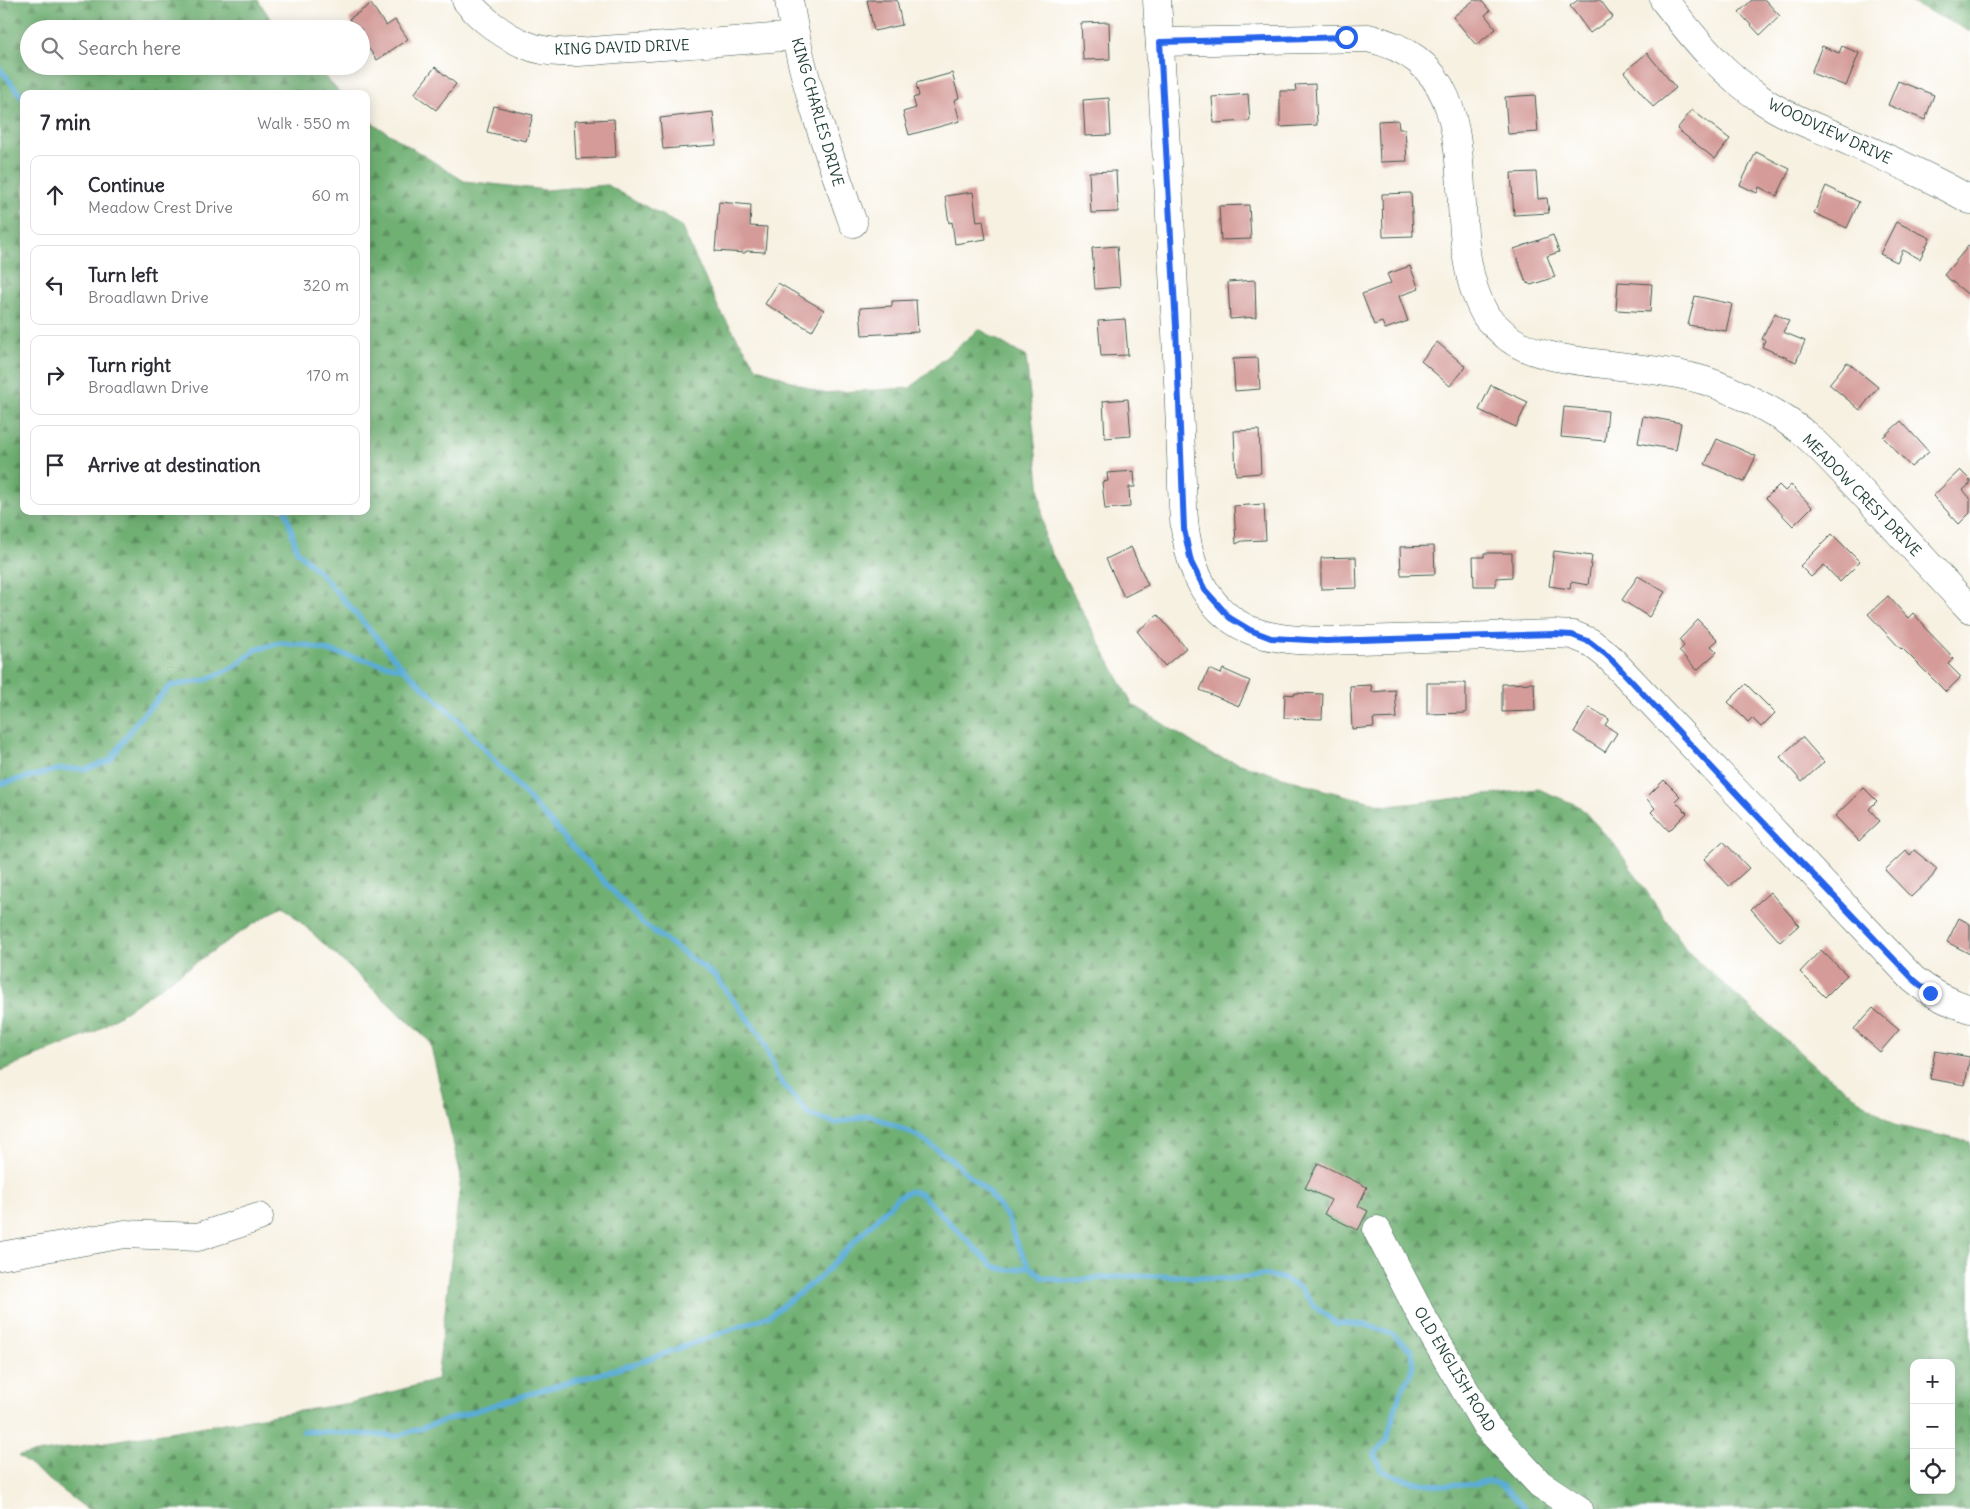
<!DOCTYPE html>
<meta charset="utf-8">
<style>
body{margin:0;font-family:Delius,sans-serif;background:#f2f2f3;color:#2b2b33}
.controls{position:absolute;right:15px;bottom:15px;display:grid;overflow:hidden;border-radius:10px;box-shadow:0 2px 12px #0003}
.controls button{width:45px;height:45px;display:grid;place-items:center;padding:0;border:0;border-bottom:1px solid #e1e1e2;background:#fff;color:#2b2b33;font:25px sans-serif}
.stop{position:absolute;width:15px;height:15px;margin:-11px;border:4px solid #2563eb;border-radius:50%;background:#fff}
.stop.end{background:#2563eb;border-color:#fff;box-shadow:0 1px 5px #0008}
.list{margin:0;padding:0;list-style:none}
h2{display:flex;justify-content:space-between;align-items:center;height:65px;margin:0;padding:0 20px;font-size:21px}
h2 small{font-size:16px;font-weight:400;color:#7c7c81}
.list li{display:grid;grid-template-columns:32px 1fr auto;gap:15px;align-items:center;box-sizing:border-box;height:80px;margin:0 10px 10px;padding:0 10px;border:1px solid #e1e1e2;border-radius:10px}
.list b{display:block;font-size:19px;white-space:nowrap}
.list p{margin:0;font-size:16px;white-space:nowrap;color:#7c7c81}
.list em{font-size:16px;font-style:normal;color:#7c7c81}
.icon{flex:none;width:28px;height:28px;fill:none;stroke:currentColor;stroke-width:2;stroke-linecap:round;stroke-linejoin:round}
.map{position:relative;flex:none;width:1970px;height:1509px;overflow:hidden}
.search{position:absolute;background:#fff;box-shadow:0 2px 12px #0003;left:20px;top:20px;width:350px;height:55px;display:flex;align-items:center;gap:12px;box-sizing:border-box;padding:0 18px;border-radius:28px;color:#7c7c81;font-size:19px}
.panel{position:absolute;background:#fff;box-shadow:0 2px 12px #0003;left:20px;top:90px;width:350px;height:425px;border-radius:10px}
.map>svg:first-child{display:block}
.forest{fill:url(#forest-firs);stroke:#487654;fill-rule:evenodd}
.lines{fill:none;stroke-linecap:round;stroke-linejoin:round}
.stream{stroke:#5aacd5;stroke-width:5.5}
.building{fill:#d49b99}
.minor-casing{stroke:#3f584e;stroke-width:29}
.minor{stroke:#fff;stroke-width:28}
.route{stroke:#2563eb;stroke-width:6}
.labels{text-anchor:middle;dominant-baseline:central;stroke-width:4.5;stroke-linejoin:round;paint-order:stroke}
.street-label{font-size:15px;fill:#1f3d34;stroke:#fff}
</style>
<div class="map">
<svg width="1970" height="1509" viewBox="0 0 1970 1509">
<defs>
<pattern id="forest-firs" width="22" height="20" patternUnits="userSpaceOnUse" patternTransform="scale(1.25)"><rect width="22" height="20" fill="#70b073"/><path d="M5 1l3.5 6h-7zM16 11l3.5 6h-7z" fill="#5b905f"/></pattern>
</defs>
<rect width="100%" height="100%" fill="#fff"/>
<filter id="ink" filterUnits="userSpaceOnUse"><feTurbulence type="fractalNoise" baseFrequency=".02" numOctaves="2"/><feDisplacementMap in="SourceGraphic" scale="10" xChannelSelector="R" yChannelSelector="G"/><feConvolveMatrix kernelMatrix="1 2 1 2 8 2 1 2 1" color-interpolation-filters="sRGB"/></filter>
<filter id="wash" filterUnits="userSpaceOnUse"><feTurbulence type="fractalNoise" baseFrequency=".0096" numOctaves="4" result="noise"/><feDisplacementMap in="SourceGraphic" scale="20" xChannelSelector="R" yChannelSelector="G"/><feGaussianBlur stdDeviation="1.12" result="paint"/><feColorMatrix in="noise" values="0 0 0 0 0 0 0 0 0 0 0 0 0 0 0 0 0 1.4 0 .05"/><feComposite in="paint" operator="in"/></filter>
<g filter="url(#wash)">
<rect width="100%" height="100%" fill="#f7f1e2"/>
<g class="forest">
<path d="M0,0H258L268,15L281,29H29V66H315L341,94H24V511H366V117L380,128L464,181L546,190L607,185L681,226L719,309L756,367L821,393L910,388L979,329L1026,357L1045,541L1132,704L1212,755L1324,790L1389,806L1538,789L1579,806L1615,845L1687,951L1817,1068L1894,1125L1970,1142V1509H87L18,1456L350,1403L437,1380L461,1176L430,1042L283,906L236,935L95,1032L0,1071ZM1914,1363H1951V1490H1914Z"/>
<polygon points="1907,0 1970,0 1970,32 1967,30"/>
</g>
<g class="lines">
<g class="stream">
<polyline points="0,69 24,99"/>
<path d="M286,511L297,551L322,575L404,669L456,718L642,923L714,975L761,1036L778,1078L809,1115L836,1123L870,1115L918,1136L952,1160L988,1192L1008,1218L1015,1240L1029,1266L1042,1277L1065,1281L1128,1276H1175L1227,1279L1265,1275L1282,1278L1300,1288L1314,1306L1336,1323L1367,1325L1392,1334L1411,1350L1414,1362L1409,1377L1400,1393L1387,1439L1375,1454L1381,1470C1412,1484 1432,1486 1465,1485C1474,1484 1487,1480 1496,1483C1509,1488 1516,1499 1525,1509"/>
<polyline points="0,784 61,769 87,769 110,760 138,720 170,686 206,680 236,666 255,650 280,643 304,645 403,669"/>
<path d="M303,1431L397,1436L538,1391L635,1364L769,1316L818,1279L898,1197L911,1191L921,1194L992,1265C1007,1272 1013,1271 1029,1266"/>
</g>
</g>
<g id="blocks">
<g class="building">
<polygon points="867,0 897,0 902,25 874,31"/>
<polygon points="1474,0 1481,0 1490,11 1485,15 1496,29 1476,45 1453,17"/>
<polygon points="1578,0 1600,0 1613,17 1590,33 1570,6"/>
<polygon points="1752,0 1765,0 1780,16 1760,35 1739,12"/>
<polygon points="371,4 386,26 395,20 408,39 377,60 361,38 361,29 355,29 349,19"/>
<polygon points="1109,22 1110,59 1083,60 1081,23"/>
<polygon points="1822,46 1839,53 1842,46 1859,53 1846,86 1811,73"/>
<polygon points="1647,53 1676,88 1653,107 1624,72"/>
<polygon points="435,67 456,84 436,110 414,94"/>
<polygon points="952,73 959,98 954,100 960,121 909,135 903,112 916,108 913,98 919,96 916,83"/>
<polygon points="1898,81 1934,95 1925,120 1888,105"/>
<polygon points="1315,84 1317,125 1280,127 1280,91 1296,91 1295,85"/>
<polygon points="1248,94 1250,121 1214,123 1212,97"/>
<polygon points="1535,95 1538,132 1508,134 1505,97"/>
<polygon points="1109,98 1111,135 1085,136 1083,100"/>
<polygon points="494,106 533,115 526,141 487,132"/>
<polygon points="1692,110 1730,139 1715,159 1677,129"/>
<polygon points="713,112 716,145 663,149 660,118"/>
<polygon points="614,119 616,157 576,159 574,121"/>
<polygon points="1398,120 1399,129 1405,129 1407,161 1380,162 1378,121"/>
<polygon points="1756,152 1790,169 1777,196 1759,187 1757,193 1740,185"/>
<polygon points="1116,171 1118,212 1091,213 1089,172"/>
<polygon points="1536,172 1538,199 1547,198 1549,213 1514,215 1511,173"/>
<polygon points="1826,186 1859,202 1847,228 1814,213"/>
<polygon points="973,192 977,222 983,221 986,239 955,244 952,222 949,223 945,196"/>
<polygon points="1411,193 1413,236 1383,237 1382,194"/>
<polygon points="719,202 751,205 750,226 767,227 765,252 746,251 745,253 715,251"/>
<polygon points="1249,205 1251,239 1221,240 1219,206"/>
<polygon points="1896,222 1930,238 1920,259 1903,250 1897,262 1880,254"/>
<polygon points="1553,235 1559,252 1547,256 1555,277 1531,285 1526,282 1514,249"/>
<polygon points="1970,244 1970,296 1944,275"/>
<polygon points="1117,246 1120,287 1095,289 1092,248"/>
<polygon points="1410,266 1419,289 1399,296 1408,321 1385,329 1382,322 1374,325 1362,294 1391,283 1387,274"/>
<polygon points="1255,280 1256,317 1230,319 1228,282"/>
<polygon points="1618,282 1652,284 1650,312 1616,310"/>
<polygon points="778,283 824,310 812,331 765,304"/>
<polygon points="1695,296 1732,304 1726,331 1688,325"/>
<polygon points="916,300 918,332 862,335 860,308 892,306 892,301"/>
<polygon points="1775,313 1789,321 1783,332 1805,341 1796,362 1762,347 1765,340 1762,339"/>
<polygon points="1125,319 1128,355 1101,356 1098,321"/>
<polygon points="1437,342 1466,367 1450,386 1421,361"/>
<polygon points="1258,358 1260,389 1235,391 1233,359"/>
<polygon points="1847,362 1878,387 1860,410 1829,384"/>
<polygon points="1491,385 1528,402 1516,427 1479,410"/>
<polygon points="1128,399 1131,436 1105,438 1103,401"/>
<polygon points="1564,407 1608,411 1605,441 1561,437"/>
<polygon points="1643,416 1681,423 1676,450 1638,443"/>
<polygon points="1901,421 1929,452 1911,467 1883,437"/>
<polygon points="1259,430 1261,473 1236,475 1234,431"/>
<polygon points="1717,439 1756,456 1744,482 1705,464"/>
<polygon points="1960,470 1970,480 1970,484 1963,490 1970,498 1970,513 1959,524 1933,496"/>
<polygon points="1134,471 1135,487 1129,487 1130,507 1105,509 1102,482 1108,481 1107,473"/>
<polygon points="1779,485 1785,491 1791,485 1812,507 1793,526 1766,498"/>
<polygon points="1264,504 1266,540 1242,541 1236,544 1234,506"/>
<polygon points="1832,534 1860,562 1840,582 1824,565 1811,577 1800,566"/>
<polygon points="1434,546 1435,574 1401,575 1400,547"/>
<polygon points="1131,547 1148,585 1124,597 1106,559"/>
<polygon points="1554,551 1592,556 1588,585 1571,582 1570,589 1549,586"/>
<polygon points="1484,553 1512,553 1512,577 1496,578 1496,586 1474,586 1473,557 1484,557"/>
<polygon points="1356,557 1357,588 1321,589 1321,558"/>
<polygon points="1638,576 1665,592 1649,617 1622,600"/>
<polygon points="1888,596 1908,618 1913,613 1925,626 1924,627 1954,658 1948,664 1961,677 1946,692 1902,648 1901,649 1868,614"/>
<polygon points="1158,615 1186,648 1165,666 1137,631"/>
<polygon points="1698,620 1718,640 1711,646 1717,652 1697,670 1679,651 1684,646 1679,640"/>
<polygon points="1209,669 1221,674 1223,669 1250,681 1239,706 1200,690"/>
<polygon points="1427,683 1466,683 1466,713 1427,714"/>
<polygon points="1534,683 1535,711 1502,712 1502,684"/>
<polygon points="1746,684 1775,713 1761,727 1752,718 1748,722 1728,702"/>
<polygon points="1371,685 1372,692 1395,690 1397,718 1373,719 1374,727 1352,729 1350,686"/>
<polygon points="1295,693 1323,694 1322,719 1284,718 1285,694 1295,695"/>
<polygon points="1589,707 1609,719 1605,725 1617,733 1605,752 1574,732"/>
<polygon points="1802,737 1824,762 1802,782 1780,757"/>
<polygon points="1664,780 1680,796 1675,801 1687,813 1669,831 1651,812 1655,808 1646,798"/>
<polygon points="1864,788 1877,801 1869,809 1880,821 1859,841 1835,816"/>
<polygon points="1723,841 1749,868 1729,886 1704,859"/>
<polygon points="1906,850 1910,855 1914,850 1937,869 1932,877 1911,897 1885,870"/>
<polygon points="1770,892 1799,925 1780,942 1751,909"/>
<polygon points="1959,918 1970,924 1970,954 1947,942"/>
<polygon points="1821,950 1847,975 1825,997 1800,972"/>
<polygon points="1873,1008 1899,1030 1880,1052 1854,1029"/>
<polygon points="1935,1051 1970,1057 1965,1085 1930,1079"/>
<polygon points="1318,1163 1367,1187 1358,1206 1368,1211 1358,1230 1324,1214 1331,1200 1305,1188"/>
</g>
</g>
</g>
<g filter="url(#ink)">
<use href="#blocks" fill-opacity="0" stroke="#3f584e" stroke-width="1"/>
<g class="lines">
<g class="minor-casing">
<g id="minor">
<path d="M466,0C481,19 504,36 526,45C554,57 588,51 617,49C676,46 735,41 795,36"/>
<path d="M789,0C801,77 827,150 853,223"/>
<path d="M1157,0C1164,111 1171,221 1176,332C1178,372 1179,413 1181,453C1183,499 1180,548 1204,589C1233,637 1276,640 1326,641L1554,634L1573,635L1590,642L1608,656L1913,979C1931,994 1948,1002 1970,1009"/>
<path d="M1664,0C1695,40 1722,73 1765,102C1786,116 1813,126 1837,136C1882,156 1927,175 1970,200"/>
<path d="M1160,42L1368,38C1505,68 1433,226 1486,316C1490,322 1497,327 1502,332C1527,359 1585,361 1619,366C1654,370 1694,374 1727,389C1752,400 1785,417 1806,435C1830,456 1851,481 1873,504C1905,539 1937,574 1970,609"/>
<polyline points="1377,1230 1420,1313 1486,1426 1540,1484 1578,1509"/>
<polyline points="0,1256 125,1234 198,1237 259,1217"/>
</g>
</g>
<use href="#minor" class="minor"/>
</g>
</g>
<g class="lines" filter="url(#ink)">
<polyline class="route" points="1346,37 1160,42 1176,327 1184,529 1191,562 1205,590 1230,618 1250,630 1271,638 1326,641 1554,634 1572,635 1590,642 1608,656 1745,803 1913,979 1930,993"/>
</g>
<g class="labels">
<g class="street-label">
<text transform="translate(622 47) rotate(-2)">KING DAVID DRIVE</text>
<text transform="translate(818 112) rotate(74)">KING CHARLES DRIVE</text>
<text transform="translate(1830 131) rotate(25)">WOODVIEW DRIVE</text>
<text transform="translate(1862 495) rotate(46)">MEADOW CREST DRIVE</text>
<text transform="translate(1455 1369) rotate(59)">OLD ENGLISH ROAD</text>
</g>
</g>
</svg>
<div class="controls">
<button>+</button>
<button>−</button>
<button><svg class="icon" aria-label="locate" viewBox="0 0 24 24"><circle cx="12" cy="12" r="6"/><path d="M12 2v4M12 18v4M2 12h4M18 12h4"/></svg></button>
</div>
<div class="stop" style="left:1346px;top:37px"></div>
<div class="stop end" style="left:1930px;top:993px"></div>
<div class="search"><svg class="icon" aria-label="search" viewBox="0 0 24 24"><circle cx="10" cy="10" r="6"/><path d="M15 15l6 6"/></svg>Search here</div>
<section class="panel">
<h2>7 min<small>Walk · 550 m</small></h2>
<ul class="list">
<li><svg class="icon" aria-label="ahead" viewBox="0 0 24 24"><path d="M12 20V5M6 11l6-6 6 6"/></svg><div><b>Continue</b><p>Meadow Crest Drive</p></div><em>60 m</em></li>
<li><svg class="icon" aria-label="left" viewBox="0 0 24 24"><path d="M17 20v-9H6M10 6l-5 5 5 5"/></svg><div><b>Turn left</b><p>Broadlawn Drive</p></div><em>320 m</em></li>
<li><svg class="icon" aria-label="right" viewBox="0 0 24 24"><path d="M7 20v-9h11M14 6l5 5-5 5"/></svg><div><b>Turn right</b><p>Broadlawn Drive</p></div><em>170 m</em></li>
<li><svg class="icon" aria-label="arrive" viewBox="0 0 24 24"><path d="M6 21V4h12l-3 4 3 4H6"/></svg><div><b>Arrive at destination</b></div></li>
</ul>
</section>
</div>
